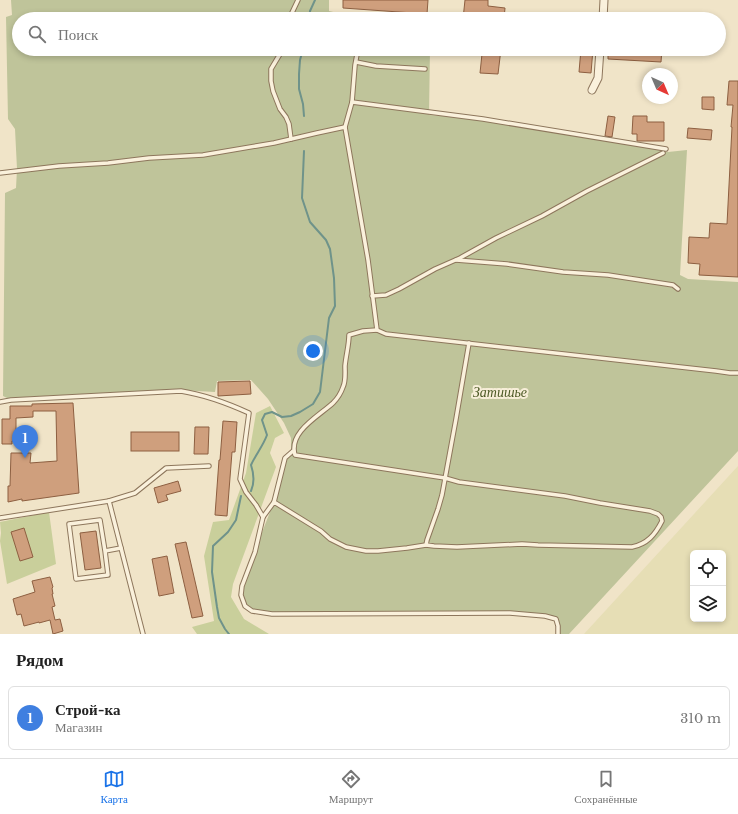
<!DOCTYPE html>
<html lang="ru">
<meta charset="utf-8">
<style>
body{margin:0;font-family:"Libre Baskerville",serif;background:#f2f2f2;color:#222}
.controls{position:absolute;right:12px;bottom:12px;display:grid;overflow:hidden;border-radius:6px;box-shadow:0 2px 6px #0003}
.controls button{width:36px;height:36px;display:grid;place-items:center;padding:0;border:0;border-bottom:1px solid #e0e0e0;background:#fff;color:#222;font:20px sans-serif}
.compass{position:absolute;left:642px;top:68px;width:36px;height:36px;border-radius:50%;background:#fff;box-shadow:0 2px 6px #0003;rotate:136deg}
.you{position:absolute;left:313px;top:351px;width:14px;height:14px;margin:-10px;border:3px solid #fff;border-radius:50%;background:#1a73e8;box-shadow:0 0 0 6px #1a73e833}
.badge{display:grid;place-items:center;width:26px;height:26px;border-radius:50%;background:#1a73e8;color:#fff;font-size:13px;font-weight:700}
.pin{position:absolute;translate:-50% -33px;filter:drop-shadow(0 1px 2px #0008)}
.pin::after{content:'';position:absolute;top:21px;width:14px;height:12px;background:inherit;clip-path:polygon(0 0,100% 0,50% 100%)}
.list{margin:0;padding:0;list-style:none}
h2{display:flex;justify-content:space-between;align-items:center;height:52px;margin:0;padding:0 16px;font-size:17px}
h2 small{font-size:13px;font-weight:400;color:#767676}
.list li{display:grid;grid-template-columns:26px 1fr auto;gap:12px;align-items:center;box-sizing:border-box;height:64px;margin:0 8px 8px;padding:0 8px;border:1px solid #e0e0e0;border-radius:6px}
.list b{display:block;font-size:15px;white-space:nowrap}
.list p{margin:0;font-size:13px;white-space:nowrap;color:#767676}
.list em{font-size:13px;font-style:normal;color:#767676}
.icon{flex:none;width:22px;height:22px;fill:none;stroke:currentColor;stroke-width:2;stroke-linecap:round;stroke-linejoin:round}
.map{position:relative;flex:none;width:738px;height:634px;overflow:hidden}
.search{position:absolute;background:#fff;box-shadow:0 2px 6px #0003;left:12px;right:12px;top:12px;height:44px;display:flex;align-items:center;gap:10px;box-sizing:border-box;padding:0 14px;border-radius:22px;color:#767676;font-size:15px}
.sheet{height:124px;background:#fff}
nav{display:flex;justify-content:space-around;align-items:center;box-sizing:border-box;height:56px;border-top:1px solid #e0e0e0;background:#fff;font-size:11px;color:#767676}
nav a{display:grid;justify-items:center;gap:2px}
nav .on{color:#1a73e8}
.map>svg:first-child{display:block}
.farmland{fill:#e6deb5;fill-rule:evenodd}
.green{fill:#c9cf9b}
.cemetery{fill:#bfc49a}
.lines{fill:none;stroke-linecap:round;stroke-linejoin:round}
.stream{stroke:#6f938a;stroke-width:2}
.building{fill:#cf9f7d;stroke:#8d5f41}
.service-casing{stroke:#8d765c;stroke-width:5.5}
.minor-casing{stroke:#8d765c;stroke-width:9}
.service{stroke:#faf1dc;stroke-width:3.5}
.minor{stroke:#faf1dc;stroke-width:7}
.labels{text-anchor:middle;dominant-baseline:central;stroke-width:4;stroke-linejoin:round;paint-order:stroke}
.park-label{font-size:14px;font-style:italic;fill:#4d5a26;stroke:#f7eed8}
</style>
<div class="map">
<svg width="738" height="634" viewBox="0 0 738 634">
<rect width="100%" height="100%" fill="#f0e4c8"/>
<path class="farmland" d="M738,466V634H584ZM693,553H723V619H693Z"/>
<g class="green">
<polygon points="270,406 284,433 275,438 270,453 276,467 233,584 231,597 244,619 269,634 197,634 192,627 214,621 204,556 213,522 229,520 246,473 256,413"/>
<polygon points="49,512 56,564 7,584 0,541 1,533 0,522"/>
</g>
<polygon class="cemetery" points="11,0 329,0 329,11 342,14 429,19 19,19 19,49 430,49 429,115 483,119 623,143 668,152 687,150 680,275 688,279 738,282 738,451 569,634 560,634 559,632 560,624 546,617 489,614 274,615 248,610 240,597 240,592 243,577 257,545 270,512 284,460 291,452 291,438 284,423 268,399 251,380 217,381 215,392 179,390 101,393 7,398 3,396 5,193 16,188 17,169 15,129 8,119 6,17 12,15"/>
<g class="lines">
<g class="stream">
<polyline points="309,19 310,11 315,0"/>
<polyline points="303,49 300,60 299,74 299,89 303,104 304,116"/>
<path d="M251,491C255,482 254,474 251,465C256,454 263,446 267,435L262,420L265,414L272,412L282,417L291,416L300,412L313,404L320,392L329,318L335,306L334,278L330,249L326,240L310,222L302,198L304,151"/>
<polyline points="229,634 225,629 219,618 217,607 212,572 213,546 228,532 236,520 241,496"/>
</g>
</g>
<g class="building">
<polygon points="343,0 428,0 427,14 343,8"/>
<polygon points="465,0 488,0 488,6 505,8 504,19 463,19"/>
<polygon points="465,49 501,49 498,74 480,73 482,54 465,53"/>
<polygon points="581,49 593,49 591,73 579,72"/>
<polygon points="608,49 662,49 661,62 608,59"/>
<polygon points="729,81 738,81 738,277 699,275 700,264 688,263 689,237 709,238 710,223 727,224 732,127 731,127 733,105 727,105"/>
<polygon points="702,97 714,97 714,110 702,109"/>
<polygon points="608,116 615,117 612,137 605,136"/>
<polygon points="633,116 647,116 647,122 664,122 664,141 637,141 637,134 632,134"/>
<polygon points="688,128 712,130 711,140 687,138"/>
<polygon points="250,381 251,394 218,396 218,382"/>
<polygon points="73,403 79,493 22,501 22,499 8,502 8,486 10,486 11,453 31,453 30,463 57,461 56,411 33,411 33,417 16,418 16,441 12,441 12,444 2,444 2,419 10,419 10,406 32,406 32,404"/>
<polygon points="223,421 237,422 235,452 232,452 227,516 215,515 219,460 220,460"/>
<polygon points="195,427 209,427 208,454 194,454"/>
<rect x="131" y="432" width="48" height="19"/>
<polygon points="178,481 181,491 166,495 168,500 158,503 154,488"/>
<polygon points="24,528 33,557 20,561 11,532"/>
<polygon points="96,531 101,568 85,570 80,533"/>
<polygon points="186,542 203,616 192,618 175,544"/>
<polygon points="167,556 174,593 159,596 152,559"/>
<polygon points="50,577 53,587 52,588 53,594 52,594 55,606 52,607 55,620 60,619 63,631 53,634 50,620 39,623 39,622 24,626 21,614 17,615 13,599 35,592 32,581"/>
</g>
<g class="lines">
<g class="service-casing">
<g id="service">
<polyline points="289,19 298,0"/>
<polyline points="363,19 363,18"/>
<polyline points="283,49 271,69 271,81 273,91 280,109 286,117 289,124 291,139"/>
<polyline points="356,62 376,66 425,69"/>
<polyline points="352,102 355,65 358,49"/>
<polyline points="345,127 352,102 483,119 666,149"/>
<polyline points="0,173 59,166 108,163 149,158 203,155 274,143 317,133 345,127 368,260 377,330 386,334 716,371 730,373 738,373"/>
<polyline points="456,260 507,264 563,272 608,275 673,285 678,289"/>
<polyline points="372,296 386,295 399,289 435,269 460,258 496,238 542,216 587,191 663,153"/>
<path d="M377,330L363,331L349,335C349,345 346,355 345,366C345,372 346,381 343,387C341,393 337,399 333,403C319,416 288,432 295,455L445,478L459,482L565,496L600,503L650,511L658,514L661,517L662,521C655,535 647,544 632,547L538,545L522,544L457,547L434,546L426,545L427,540L438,509L442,495L456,419L469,343"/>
<path d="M0,402L11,400L181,391C206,395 227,403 249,413L240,479L246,492L256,505L263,517L255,552L242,586L241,595L245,606L252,611L272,614L510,613L545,616L556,619L558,626V634"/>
<polyline points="109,501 135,493 166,468 209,466"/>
<polyline points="274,502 285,458 293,451"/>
<polyline points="263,517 274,502 321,531 330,539 346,547 366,551 378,551 407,548 426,545"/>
<polyline points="0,518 109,501 143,634"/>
<polyline points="105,551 100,520 69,524 76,579 108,575 105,551 121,548"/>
</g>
</g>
<g class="minor-casing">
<g id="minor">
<polyline points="603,19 604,0"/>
<polyline points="592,90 598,78 600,49"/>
</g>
</g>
<use href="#service" class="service"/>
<use href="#minor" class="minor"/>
</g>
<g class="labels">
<g class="park-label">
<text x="500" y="392">Затишье</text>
</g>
</g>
</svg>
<div class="controls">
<button><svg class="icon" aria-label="locate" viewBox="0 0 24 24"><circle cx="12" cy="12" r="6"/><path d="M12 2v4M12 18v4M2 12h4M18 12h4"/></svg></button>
<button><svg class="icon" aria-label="layers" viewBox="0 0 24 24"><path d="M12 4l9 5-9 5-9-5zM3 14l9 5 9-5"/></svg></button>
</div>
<svg class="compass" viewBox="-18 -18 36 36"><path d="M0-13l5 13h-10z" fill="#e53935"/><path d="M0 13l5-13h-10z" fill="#767676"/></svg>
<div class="you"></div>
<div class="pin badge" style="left:25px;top:458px;background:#3f7fe0">1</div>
<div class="search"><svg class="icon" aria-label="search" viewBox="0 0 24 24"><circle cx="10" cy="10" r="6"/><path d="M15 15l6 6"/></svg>Поиск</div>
</div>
<section class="sheet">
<h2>Рядом<small></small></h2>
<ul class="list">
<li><span class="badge" style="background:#3f7fe0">1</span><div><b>Строй-ка</b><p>Магазин</p></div><em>310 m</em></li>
</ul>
</section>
<nav>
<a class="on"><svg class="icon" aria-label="map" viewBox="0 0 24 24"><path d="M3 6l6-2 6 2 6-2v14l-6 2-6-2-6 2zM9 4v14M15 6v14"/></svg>Карта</a>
<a><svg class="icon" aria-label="directions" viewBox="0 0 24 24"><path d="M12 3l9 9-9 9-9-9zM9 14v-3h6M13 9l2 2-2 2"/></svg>Маршрут</a>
<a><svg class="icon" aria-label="saved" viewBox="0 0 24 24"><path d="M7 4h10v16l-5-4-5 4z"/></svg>Сохранённые</a>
</nav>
